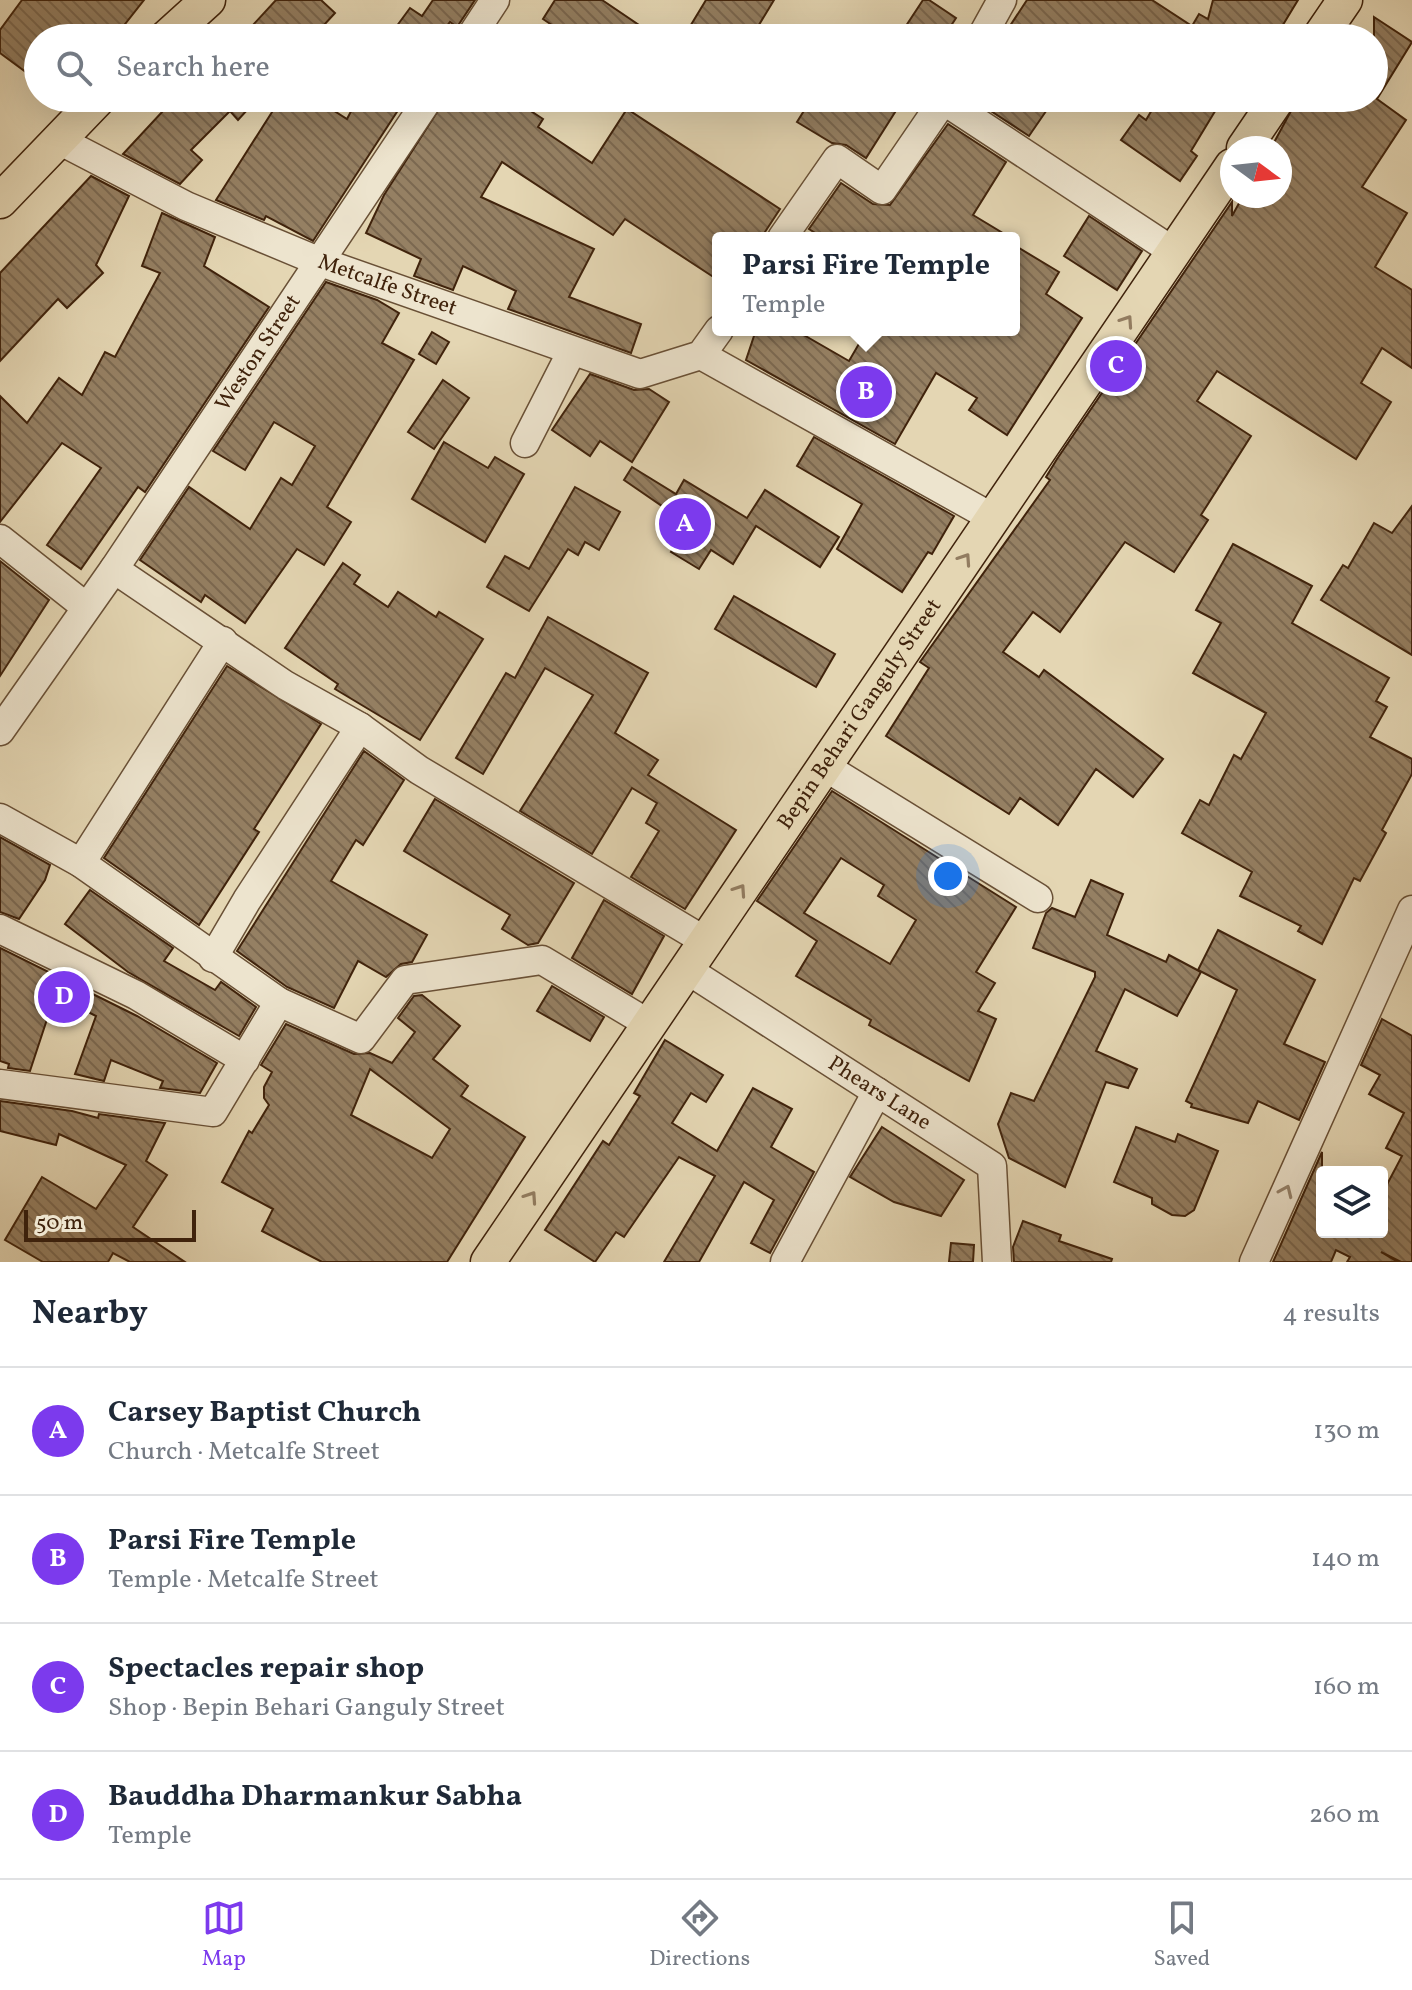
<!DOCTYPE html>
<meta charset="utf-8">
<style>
body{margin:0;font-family:Vollkorn,serif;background:#f6f6f7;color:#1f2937}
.controls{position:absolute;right:24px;bottom:24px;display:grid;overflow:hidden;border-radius:8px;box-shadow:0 8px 32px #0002}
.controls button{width:72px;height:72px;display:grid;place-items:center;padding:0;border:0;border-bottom:2px solid #e0e1e3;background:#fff;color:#1f2937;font:40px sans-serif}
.compass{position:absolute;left:1220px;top:136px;width:72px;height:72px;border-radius:50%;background:#fff;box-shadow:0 8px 32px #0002;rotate:105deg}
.scale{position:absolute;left:24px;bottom:20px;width:172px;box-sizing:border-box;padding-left:8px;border:4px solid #40230c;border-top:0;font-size:22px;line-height:28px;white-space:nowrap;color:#40230c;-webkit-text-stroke:6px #ede4ce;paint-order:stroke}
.you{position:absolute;left:948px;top:876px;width:28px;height:28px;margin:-20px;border:6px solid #fff;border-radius:50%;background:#1a73e8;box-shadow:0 0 0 12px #1a73e833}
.badge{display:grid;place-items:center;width:52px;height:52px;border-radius:50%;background:#7c3aed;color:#fff;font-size:26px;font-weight:700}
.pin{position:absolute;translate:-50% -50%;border:4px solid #fff;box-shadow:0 2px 8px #0006}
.popup{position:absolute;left:712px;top:232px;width:308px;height:104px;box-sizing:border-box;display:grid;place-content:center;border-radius:8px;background:#fff;filter:drop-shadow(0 2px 6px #0005);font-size:26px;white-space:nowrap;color:#747a83}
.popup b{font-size:30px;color:#1f2937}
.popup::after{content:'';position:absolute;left:50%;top:100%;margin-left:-16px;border:16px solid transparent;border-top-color:#fff}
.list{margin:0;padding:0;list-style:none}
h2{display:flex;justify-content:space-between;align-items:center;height:104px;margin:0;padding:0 32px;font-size:34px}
h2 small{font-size:26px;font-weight:400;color:#747a83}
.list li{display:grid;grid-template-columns:52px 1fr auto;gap:24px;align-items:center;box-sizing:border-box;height:128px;padding:0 32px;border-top:2px solid #e0e1e3}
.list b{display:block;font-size:30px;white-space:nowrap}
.list p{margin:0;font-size:26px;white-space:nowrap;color:#747a83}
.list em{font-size:26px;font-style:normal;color:#747a83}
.icon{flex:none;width:44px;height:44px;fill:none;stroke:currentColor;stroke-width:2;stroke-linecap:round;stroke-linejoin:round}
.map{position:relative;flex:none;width:1412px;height:1262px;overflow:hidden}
.search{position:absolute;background:#fff;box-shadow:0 8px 32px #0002;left:24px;right:24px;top:24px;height:88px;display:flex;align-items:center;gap:20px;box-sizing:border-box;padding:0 28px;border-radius:44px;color:#747a83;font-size:30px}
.sheet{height:616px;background:#fff}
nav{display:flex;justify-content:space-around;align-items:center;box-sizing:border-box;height:112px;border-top:2px solid #e0e1e3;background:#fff;font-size:22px;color:#747a83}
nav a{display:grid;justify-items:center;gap:4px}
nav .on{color:#7c3aed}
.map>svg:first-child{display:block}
.building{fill:url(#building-back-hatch);stroke:#40230c;stroke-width:2;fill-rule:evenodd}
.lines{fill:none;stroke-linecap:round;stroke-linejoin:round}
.minor-casing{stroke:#695036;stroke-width:31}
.major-casing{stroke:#40230c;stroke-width:37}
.minor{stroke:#ede4ce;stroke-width:28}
.major{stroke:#e4d6b3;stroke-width:34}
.oneway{stroke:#927c60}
.oneway2{stroke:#96846d}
.labels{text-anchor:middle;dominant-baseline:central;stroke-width:6;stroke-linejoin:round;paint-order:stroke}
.street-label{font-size:22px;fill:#40230c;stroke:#ede4ce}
</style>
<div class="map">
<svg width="1412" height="1262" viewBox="0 0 1412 1262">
<defs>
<pattern id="building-back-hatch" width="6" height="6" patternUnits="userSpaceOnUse" patternTransform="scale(2)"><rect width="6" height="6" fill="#958063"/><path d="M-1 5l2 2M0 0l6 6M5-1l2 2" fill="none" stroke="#7b6850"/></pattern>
</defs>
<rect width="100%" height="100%" fill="#e4d6b3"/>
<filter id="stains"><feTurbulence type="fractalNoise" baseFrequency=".0025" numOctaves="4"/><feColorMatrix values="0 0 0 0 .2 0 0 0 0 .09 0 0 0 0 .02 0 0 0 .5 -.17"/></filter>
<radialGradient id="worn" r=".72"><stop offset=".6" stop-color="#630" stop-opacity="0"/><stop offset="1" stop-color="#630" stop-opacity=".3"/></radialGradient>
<g class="building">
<polygon points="22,0 144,0 114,38 38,38 38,81 0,53 0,30"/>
<polygon points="276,0 321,0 335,13 312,38 241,38"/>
<polygon points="433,0 475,0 457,27 450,22 438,38 388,38 410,8 422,16"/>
<polygon points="555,0 602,0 639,25 630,38 571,38 543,19"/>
<polygon points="706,0 774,0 751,38 683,38"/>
<polygon points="923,0 929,0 956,18 943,38 898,38"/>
<polygon points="1027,0 1152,0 1192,26 1199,14 1208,19 1213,0 1298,0 1275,38 1002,38"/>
<polygon points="1374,17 1412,42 1377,99 1406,120 1362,187 1407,213 1375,267 1412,290 1412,368 1382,348 1361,383 1391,402 1356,459 1217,371 1197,401 1251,436 1201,515 1208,520 1174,572 1125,542 1060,632 1033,612 1003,652 1039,677 1044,670 1163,759 1133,797 1096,769 1058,825 1020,798 1009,814 886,736 929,668 920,662 1050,480 1046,477 1057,459 1232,202 1232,216 1243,196 1280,196 1280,148 1271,148 1298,98 1374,98"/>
<polygon points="175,98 258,98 238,120 230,111 191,150 202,160 180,184 123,154"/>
<polygon points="281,98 314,98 347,119 358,98 406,98 313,241 266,216 264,220 216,200"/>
<polygon points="446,98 511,98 543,119 538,127 592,163 627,109 780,209 761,238 718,238 718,280 625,219 613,235 502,162 481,197 594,249 569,297 641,324 631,353 508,309 516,291 463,266 453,290 414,276 421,259 366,233 384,195"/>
<polygon points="812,98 904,98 866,158 846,145 832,143 797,122"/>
<polygon points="971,98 1055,98 1029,136"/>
<polygon points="1159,98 1223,98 1191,151 1197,156 1180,181 1121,140 1139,115 1146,120"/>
<polygon points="948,124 1006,162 973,215 1011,238 823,238 809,229 841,183 873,204 890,205"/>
<polygon points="91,176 129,196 96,265 103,273 67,308 58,299 0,361 0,273"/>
<polygon points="162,213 215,237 204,266 269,307 145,492 138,487 81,569 47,545 101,468 62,443 0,522 0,396 27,423 59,378 82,395 105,352 115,357 160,273 142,266"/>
<polygon points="1089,216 1142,251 1117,290 1064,256"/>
<polygon points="1014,245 1059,272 1046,294 1082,318 1007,435 969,410 977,398 936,373 895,444 746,360 756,330 795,330 849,361 867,330 1014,330"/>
<polygon points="326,282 377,300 399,313 382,343 414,360 327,507 351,522 324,565 297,549 245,623 205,595 201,602 140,560 189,487 250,529 281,478 292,485 315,446 274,422 245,470 213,451"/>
<polygon points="432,332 449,342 436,364 419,354"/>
<polygon points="590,374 634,390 649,389 669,402 632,462 600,441 590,456 552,430"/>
<polygon points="443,380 469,398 434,449 408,432"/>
<polygon points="814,437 954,516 932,554 928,552 902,592 837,549 862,504 797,466"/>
<polygon points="444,442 488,468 495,457 524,474 485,542 412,499"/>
<polygon points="632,467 676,494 684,480 747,518 765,490 839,537 820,567 756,526 733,564 711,550 699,569 671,552 688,524 624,480"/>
<polygon points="575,487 620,512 599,550 585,542 578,555 568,549 529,611 487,587 505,556 529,569"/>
<polygon points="1412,506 1412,655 1321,600 1343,565 1348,568 1374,523 1392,533"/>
<polygon points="1233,544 1312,586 1292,623 1389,678 1376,701 1387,707 1370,737 1412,759 1412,774 1382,830 1386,833 1360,881 1354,878 1322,944 1298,931 1301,926 1240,896 1252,872 1182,833 1200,800 1209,805 1234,755 1241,759 1266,713 1193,673 1221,623 1196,610"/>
<polygon points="0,561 49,600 0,676"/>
<polygon points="343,563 360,575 354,584 388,607 398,592 436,617 439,612 483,639 420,740 335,689 338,684 285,648"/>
<polygon points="734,596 835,654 816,687 715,629"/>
<polygon points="548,617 648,673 615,733 658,760 648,775 736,830 685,909 631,877 659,831 646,823 657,803 632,788 592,854 520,811 593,695 545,668 483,774 456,758 506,673 515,678"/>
<polygon points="227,666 321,724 254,829 259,832 199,925 104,858"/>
<polygon points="364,751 404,780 363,845 356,840 331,881 427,935 412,962 401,964 386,977 358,961 334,1008 287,987 237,951"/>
<path d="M832,791L1016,907L976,972L995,983L978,1011L996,1019L969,1081L869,1025L871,1020L796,976L817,941L757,901ZM841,858L884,885L878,896L916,920L890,964L804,913Z"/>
<polygon points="435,799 574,883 538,943 528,945 502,929 510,915 404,851"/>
<polygon points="0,837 50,865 45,880 19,919 0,912"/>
<polygon points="1091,880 1123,894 1107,935 1166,962 1169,955 1201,972 1177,1016 1125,989 1096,1051 1137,1069 1128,1088 1106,1082 1065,1187 1009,1158 998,1124 1011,1093 1034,1101 1095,977 1095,972 1033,948 1046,913 1052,908 1075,917"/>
<polygon points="90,890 173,948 164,961 215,990 221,982 256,1007 239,1036 128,972 65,924"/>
<polygon points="604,900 664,936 632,994 572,958"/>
<polygon points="1218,930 1315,980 1284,1044 1325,1062 1299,1120 1258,1101 1248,1123 1191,1107 1192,1104 1186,1101 1237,990 1198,970"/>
<polygon points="0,948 137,1016 217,1063 200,1093 160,1088 163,1081 111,1060 104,1081 75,1074 96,1016 55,995 30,1071 8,1068 9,1064 0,1061"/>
<polygon points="552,986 604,1017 590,1041 537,1011"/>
<path d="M422,995L460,1026L433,1059L468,1086L461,1096L525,1137L447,1262H322L262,1231L273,1209L222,1182L249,1131L252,1133L269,1105L264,1098V1087L272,1072L261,1065L286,1024L354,1054L370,1053L392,1063L415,1032L398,1018L414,996ZM370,1069L450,1129L432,1158L351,1115Z"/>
<polygon points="1382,1019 1412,1036 1412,1262 1401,1262 1381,1252 1398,1262 1347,1262 1350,1257 1336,1250 1331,1262 1273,1262 1322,1152 1322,1232 1382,1232 1382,1194 1402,1156 1386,1148 1404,1113 1369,1094 1380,1075 1361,1065"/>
<polygon points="665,1040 723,1075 706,1102 691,1093 672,1123 717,1151 753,1088 792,1109 771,1147 814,1172 770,1253 751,1243 774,1200 744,1182 699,1262 664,1262 715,1176 679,1157 624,1237 616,1232 595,1262 545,1230 603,1141 609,1145 640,1096 634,1093"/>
<polygon points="0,1101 72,1111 98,1118 99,1114 165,1123 146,1161 167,1175 133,1227 185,1262 130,1262 113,1253 108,1262 43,1262 5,1240 42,1177 96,1209 126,1165 59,1134 56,1145 0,1131"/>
<polygon points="882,1127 964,1180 941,1216 894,1202 850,1177"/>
<polygon points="1136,1127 1175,1142 1178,1134 1218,1151 1194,1210 1185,1216 1172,1215 1152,1204 1152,1198 1114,1182"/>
<polygon points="1023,1221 1061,1235 1059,1241 1112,1259 1111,1262 1014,1262 1013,1247"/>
<polygon points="951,1243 974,1245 973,1262 949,1262"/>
</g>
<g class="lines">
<g class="minor-casing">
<g id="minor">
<polyline points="470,38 495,0"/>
<polyline points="981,38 1002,0"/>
<polyline points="943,100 1174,252"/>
<path id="s1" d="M57,139L186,206L318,261L640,374L701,355L719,330"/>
<polyline points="782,238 837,159 882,190 945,98"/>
<polyline points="701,355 993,518"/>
<polyline points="525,443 572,351"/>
<polyline points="0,539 86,607"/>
<polyline points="114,569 285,685 360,727 419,770 705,941"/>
<path id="s2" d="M0,731L114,569L429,98"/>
<polyline points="824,766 1038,898"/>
<polyline points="0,818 81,863 279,1002 361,1039 405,980 542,960 649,1024"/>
<polyline points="81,863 223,641"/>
<polyline points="0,929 136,995 245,1060"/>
<polyline points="213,958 247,900 360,727"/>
<path id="s3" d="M686,969L992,1166L997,1262"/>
<polyline points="0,1084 213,1112 279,1002"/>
<polyline points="785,1262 877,1092"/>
<polyline points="1254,1262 1412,910"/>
</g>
</g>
<g class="major-casing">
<g id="major">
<polyline points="166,38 208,0"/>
<polyline points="1319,38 1345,0"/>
<polyline points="1244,148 1278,98"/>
<polyline points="0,201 99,98"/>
<path id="s4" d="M488,1262L1232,166"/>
</g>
</g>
<use href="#minor" class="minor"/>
<use href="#major" class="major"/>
</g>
<defs><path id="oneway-chevron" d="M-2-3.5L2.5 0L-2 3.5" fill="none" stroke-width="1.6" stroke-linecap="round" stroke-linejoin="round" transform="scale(2)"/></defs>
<g class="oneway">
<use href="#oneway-chevron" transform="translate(1127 321) rotate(-56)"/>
<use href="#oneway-chevron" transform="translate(965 559) rotate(-56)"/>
<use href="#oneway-chevron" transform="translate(740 890) rotate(-56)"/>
<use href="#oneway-chevron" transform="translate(531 1197) rotate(-56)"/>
</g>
<use class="oneway2" href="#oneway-chevron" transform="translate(1286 1191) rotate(-66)"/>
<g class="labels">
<g class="street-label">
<text stroke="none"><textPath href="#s1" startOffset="362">Metcalfe Street</textPath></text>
<text stroke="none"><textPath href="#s2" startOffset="458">Weston Street</textPath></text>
<text stroke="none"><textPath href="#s4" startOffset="662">Bepin Behari Ganguly Street</textPath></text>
<text stroke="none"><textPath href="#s3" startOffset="230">Phears Lane</textPath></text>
</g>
</g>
<rect width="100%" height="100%" filter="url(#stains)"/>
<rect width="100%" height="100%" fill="url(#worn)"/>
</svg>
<div class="controls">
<button><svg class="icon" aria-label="layers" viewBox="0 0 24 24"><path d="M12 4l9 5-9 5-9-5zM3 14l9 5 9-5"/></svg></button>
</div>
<svg class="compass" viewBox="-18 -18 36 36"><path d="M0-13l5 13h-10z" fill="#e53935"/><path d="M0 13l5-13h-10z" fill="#747a83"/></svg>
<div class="scale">50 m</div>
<div class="you"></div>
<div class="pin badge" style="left:685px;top:524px">A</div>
<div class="pin badge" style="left:866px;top:392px">B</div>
<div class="popup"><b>Parsi Fire Temple</b>Temple</div>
<div class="pin badge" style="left:1116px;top:366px">C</div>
<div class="pin badge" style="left:64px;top:997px">D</div>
<div class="search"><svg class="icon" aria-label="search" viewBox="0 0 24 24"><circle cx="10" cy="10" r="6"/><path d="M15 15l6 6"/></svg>Search here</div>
</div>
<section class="sheet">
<h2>Nearby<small>4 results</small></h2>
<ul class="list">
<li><span class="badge">A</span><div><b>Carsey Baptist Church</b><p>Church · Metcalfe Street</p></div><em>130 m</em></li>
<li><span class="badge">B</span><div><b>Parsi Fire Temple</b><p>Temple · Metcalfe Street</p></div><em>140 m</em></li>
<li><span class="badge">C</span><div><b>Spectacles repair shop</b><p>Shop · Bepin Behari Ganguly Street</p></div><em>160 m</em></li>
<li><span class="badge">D</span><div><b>Bauddha Dharmankur Sabha</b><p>Temple</p></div><em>260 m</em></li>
</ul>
</section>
<nav>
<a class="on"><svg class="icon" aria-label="map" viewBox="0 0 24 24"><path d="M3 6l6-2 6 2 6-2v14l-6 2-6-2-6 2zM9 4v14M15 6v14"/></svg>Map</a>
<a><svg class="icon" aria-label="directions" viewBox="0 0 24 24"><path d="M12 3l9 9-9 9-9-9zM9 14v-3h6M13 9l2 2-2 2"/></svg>Directions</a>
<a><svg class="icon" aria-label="saved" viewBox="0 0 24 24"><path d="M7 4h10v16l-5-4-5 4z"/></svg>Saved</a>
</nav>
